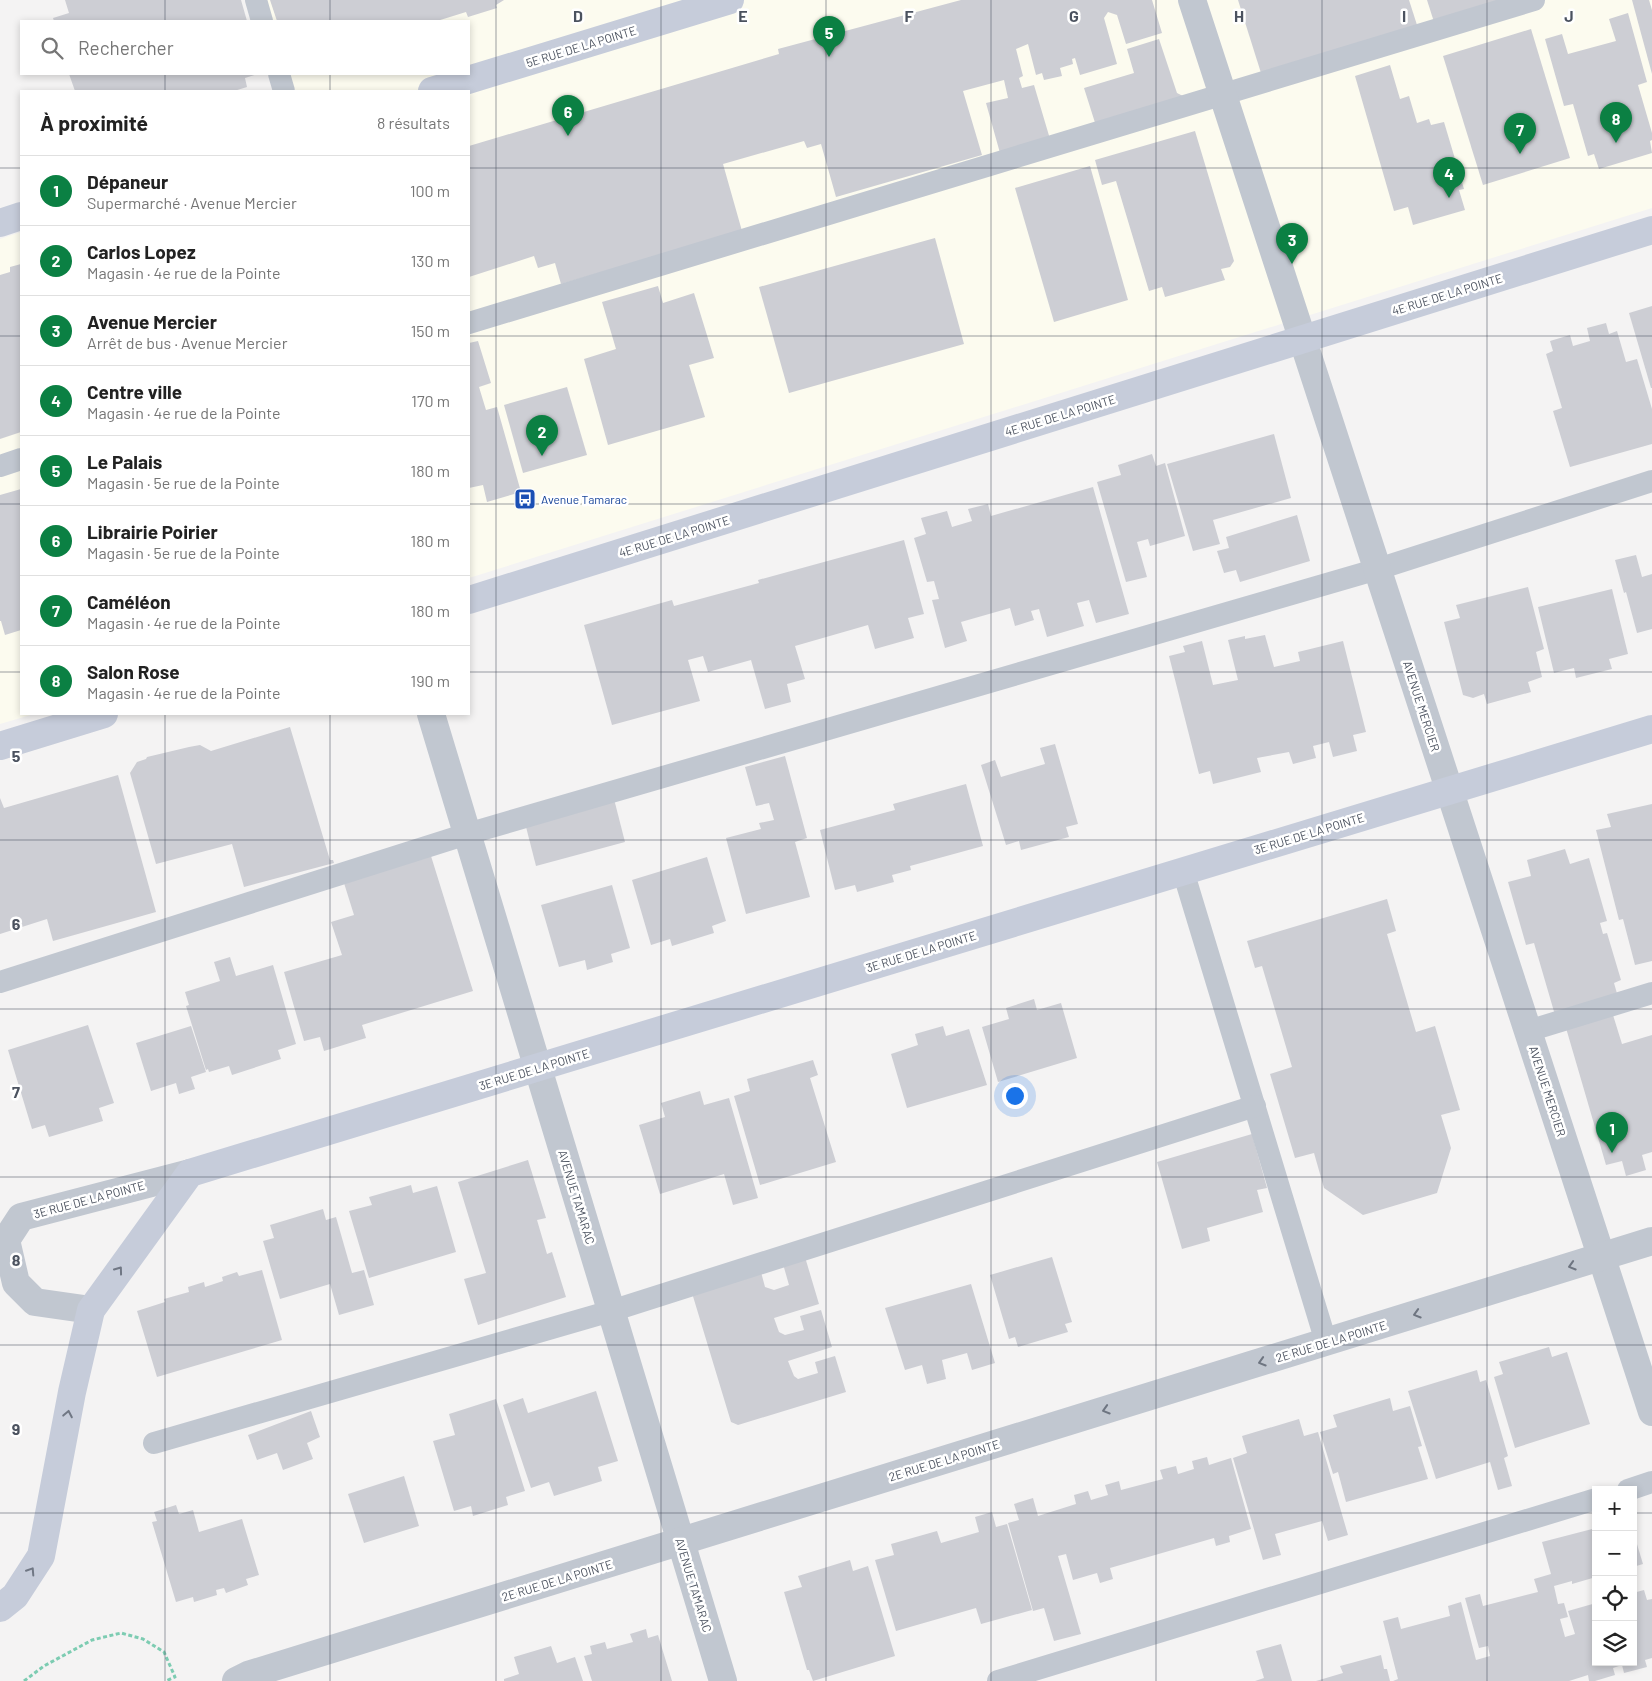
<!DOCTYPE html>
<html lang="fr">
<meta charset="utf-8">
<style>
body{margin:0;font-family:Barlow,sans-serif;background:#f6f6f6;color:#222}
.controls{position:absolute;right:15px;bottom:15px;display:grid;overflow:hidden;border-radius:0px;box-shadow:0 2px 8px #0003}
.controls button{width:45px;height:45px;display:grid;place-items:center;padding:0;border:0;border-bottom:1px solid #e0e0e0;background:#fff;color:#222;font:25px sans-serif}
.you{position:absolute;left:1014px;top:1095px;width:18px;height:18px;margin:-12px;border:4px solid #fff;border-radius:50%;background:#1a73e8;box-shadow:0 0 0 8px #1a73e833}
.badge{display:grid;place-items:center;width:32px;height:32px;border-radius:50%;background:#0b8043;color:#fff;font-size:16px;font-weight:700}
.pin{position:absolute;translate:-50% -41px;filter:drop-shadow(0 1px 2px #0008)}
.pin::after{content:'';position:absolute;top:26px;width:18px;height:15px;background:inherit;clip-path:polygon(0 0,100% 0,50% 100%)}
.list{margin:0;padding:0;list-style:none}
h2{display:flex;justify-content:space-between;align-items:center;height:65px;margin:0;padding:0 20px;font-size:21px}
h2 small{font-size:16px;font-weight:400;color:#767676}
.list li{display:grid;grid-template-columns:32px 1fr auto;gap:15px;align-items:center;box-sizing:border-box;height:70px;padding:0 20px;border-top:1px solid #e0e0e0}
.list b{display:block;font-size:19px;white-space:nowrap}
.list p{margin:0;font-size:16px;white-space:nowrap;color:#767676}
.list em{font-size:16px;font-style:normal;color:#767676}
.icon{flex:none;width:28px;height:28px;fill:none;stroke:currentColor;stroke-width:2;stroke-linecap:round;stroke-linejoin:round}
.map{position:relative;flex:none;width:1652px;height:1681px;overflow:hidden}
.search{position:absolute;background:#fff;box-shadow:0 2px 8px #0003;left:20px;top:20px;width:450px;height:55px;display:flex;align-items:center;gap:12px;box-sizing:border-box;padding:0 18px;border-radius:0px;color:#767676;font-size:19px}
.panel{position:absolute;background:#fff;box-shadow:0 2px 8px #0003;left:20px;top:90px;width:450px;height:625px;border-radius:0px}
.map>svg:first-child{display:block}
.commercial{fill:#fcfbef}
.building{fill:#cdced4}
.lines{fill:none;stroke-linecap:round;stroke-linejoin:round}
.path{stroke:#7dccb2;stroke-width:3;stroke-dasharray:4 2.5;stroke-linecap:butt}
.lane{stroke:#c1c7d0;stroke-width:22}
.street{stroke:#c1c7d0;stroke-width:28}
.secondary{stroke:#c6ccda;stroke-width:28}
.oneway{stroke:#6e7581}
.oneway2{stroke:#707784}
.grid{fill:none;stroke:#4b525f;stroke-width:1;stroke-opacity:0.55}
.labels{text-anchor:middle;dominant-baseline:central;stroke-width:5;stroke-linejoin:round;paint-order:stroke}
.street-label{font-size:12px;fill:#4b525f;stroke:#fff}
.transit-label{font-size:12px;fill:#164399;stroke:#fff;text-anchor:start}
.grid-label{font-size:16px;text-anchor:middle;font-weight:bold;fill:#4b525f;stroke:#fff;stroke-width:5;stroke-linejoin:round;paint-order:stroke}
</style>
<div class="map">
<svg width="1652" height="1681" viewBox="0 0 1652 1681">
<rect width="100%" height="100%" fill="#f4f3f3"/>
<g class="commercial">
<polygon points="249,0 1652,0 1652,208 469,578 469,91 275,91 270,74 469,74 469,21 255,21"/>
<polygon points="21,232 21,714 34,714 0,724 0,239"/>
</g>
<g class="building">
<polygon points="65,0 241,0 247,21 54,21 53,18 69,13"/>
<polygon points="270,0 504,0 496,5 497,8 468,17 466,12 437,21 277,21"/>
<polygon points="961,0 1152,0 1162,33 1126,44 1117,15 1108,12 1104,18 1117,64 1080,75 1075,58 1072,59 1073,64 1060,68 1062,76 1044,80 1042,73 1036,75 1028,44 1016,49 1023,76 1019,78 1022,88 1034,85 1050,139 1000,153 986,103 1008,98 1004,80 963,91 982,155 836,197 821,144 807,148 804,141 723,164 742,231 561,284 555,263 538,268 534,256 469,277 469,146 779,54 778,49"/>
<polygon points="1238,0 1409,0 1417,25 1261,73"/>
<polygon points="1427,0 1504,0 1434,22"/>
<polygon points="1632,0 1649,0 1652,10 1652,74"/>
<polygon points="1628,13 1647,82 1638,85 1652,133 1652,140 1650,141 1652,153 1599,169 1594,154 1588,156 1573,104 1564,106 1545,39 1562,34 1568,54 1616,41 1609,19"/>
<polygon points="1531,29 1570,158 1483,185 1443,56"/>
<polygon points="1159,39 1177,93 1183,96 1097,129 1084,88 1134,73 1127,49"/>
<polygon points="1390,65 1400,99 1409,96 1417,123 1429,119 1431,125 1444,122 1464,189 1459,190 1465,210 1413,225 1408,207 1394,211 1355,76"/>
<polygon points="69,74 258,74 245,78 247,87 234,91 75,91"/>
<polygon points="1195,131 1234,261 1230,267 1221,269 1225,280 1165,297 1162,287 1149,291 1116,181 1102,185 1095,160"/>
<polygon points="1090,166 1128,300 1054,322 1015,188"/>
<polygon points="935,238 964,344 789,393 759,287"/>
<polygon points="21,264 21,432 0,439 0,275 10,272 10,267"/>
<polygon points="658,286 663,303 694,293 714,358 689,365 705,417 608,445 584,359 616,349 602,302"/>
<polygon points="1652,306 1652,388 1651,388 1629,313"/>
<polygon points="1606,323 1609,334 1617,331 1626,362 1637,359 1652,409 1652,444 1570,467 1553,411 1562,408 1546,354 1553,351 1550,341 1570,335 1573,346 1590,341 1587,328"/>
<polygon points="478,341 491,383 479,387 486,410 497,407 521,492 487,502 483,485 469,488 469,343"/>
<polygon points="567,387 587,455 523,473 504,405"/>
<polygon points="1274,434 1291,498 1213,520 1220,544 1193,551 1167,464"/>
<polygon points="1152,454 1156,466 1165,463 1185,536 1150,546 1148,539 1137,542 1147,577 1126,582 1097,482 1121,475 1118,465"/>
<polygon points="1093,487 1129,614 1096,623 1089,600 1077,603 1084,626 1047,637 1039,609 1031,611 1034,620 1015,626 1010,608 961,622 967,641 945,648 932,600 939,599 934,581 927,582 914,538 926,534 921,518 947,511 952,527 972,521 968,509 988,504 991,516"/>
<polygon points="21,489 21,630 5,635 1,621 0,621 0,495"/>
<polygon points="1297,515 1310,561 1240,582 1236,570 1224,573 1217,551 1229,548 1226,537"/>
<polygon points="904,540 924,614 908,618 914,638 875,649 868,625 795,646 805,679 787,684 791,702 765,709 751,660 708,672 703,656 688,660 700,701 612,725 584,625 672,600 674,606 759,583 758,580"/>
<polygon points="1636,555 1642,577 1652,574 1652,629 1637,633 1626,592 1624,593 1615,560"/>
<polygon points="1528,587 1544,649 1536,652 1542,677 1528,682 1531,692 1487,704 1484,694 1473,698 1463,695 1444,622 1460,618 1456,605"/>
<polygon points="1612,589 1628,654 1609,659 1612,669 1576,678 1574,668 1554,673 1538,607"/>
<polygon points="1265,635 1274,667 1300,661 1298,652 1343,641 1366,732 1353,735 1357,751 1333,757 1329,742 1313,746 1316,758 1293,764 1289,752 1257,758 1261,772 1213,784 1210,771 1199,774 1169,656 1185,652 1183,646 1202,641 1213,685 1238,680 1228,640 1245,636 1245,639"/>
<polygon points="290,727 330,860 333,860 334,863 244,887 232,844 156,864 130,773 137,762 146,759 147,757 189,747 200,745 211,751"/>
<polygon points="1055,744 1078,824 1066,827 1069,837 1021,850 1019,841 1006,845 981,765 995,760 1001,777 1045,764 1040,748"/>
<polygon points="785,756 807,838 795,842 810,897 746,914 726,838 761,829 759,823 774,820 769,803 756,806 745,767"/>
<polygon points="118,775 156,912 53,941 47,919 0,934 0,798 4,808"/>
<polygon points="966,784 983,846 910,866 911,870 892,875 894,882 857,892 855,885 835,890 820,830 895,810 893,804"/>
<polygon points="614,799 625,842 536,866 525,823"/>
<polygon points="1652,804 1652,961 1635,965 1623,919 1619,920 1596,830 1611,827 1607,814"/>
<polygon points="1565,849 1570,864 1589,858 1607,921 1600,923 1603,934 1607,933 1621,980 1614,983 1618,997 1555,1015 1534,943 1526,945 1508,882 1531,876 1527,860"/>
<polygon points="431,856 473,991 362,1025 366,1038 324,1051 320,1037 304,1041 284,972 342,955 331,922 354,915 344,883"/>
<polygon points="707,857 726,921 712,926 714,933 672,946 670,939 651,945 632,880"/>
<polygon points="612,885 630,948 611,954 613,962 587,970 585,960 559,967 541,905"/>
<polygon points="1387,899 1396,931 1387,934 1416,1032 1435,1026 1460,1110 1441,1115 1451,1148 1437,1193 1363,1215 1324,1188 1314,1153 1295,1158 1270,1074 1292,1067 1262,966 1255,968 1247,941"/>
<polygon points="230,957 236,976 273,965 296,1044 278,1050 281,1059 232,1075 229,1066 209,1072 208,1069 206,1070 186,1006 189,1005 185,992 220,981 214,962"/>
<polygon points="1034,999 1037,1010 1061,1003 1077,1058 998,1082 982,1027 1009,1019 1006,1008"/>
<polygon points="1613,1015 1622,1044 1652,1035 1652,1152 1642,1155 1646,1170 1626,1176 1622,1161 1606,1165 1566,1028"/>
<polygon points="88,1025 114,1103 99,1108 103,1121 49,1137 45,1125 32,1129 8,1050"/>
<polygon points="191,1026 206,1072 191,1077 195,1089 179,1094 176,1083 151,1091 136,1043"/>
<polygon points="943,1026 946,1036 969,1029 987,1085 907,1108 891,1054 918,1045 915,1034"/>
<polygon points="813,1060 818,1075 810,1078 836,1162 760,1185 734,1096 750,1091 747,1079"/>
<polygon points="700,1091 704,1105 729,1098 758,1198 733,1205 724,1174 660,1194 639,1125 665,1117 661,1103"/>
<polygon points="1252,1134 1267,1188 1257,1190 1263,1212 1207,1228 1210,1241 1182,1249 1157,1162"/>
<polygon points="528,1160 546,1218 537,1220 547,1254 552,1252 566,1297 478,1325 464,1279 486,1273 458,1182"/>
<polygon points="411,1185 413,1193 437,1186 456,1252 369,1278 349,1211 372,1205 369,1197"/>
<polygon points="323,1209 326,1220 336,1217 352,1273 364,1270 374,1305 339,1315 330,1284 280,1299 263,1241 274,1238 270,1225"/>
<polygon points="805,1257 819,1304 774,1318 779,1332 785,1335 804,1330 800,1316 821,1310 832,1347 788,1361 794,1376 798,1379 818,1373 815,1362 835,1356 846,1392 738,1425 731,1422 692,1293 761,1272 765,1287 774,1290 789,1285 783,1264"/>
<polygon points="1052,1257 1072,1322 1065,1324 1068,1332 1018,1347 1015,1337 1009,1339 990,1275"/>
<polygon points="262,1270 282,1340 157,1377 137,1311 165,1302 164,1299 189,1292 188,1287 204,1282 205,1287 223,1281 222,1277 237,1272 239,1276"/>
<polygon points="971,1284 995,1363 972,1370 967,1353 942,1360 946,1379 927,1384 922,1365 905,1370 885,1308"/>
<polygon points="1549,1347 1552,1357 1567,1352 1590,1424 1515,1448 1494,1377 1503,1374 1499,1362"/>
<polygon points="1477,1370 1480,1382 1486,1380 1508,1456 1504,1458 1512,1486 1498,1490 1490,1462 1436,1479 1408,1391"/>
<polygon points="596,1391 618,1461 598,1467 602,1481 554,1496 549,1482 531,1488 503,1405 523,1398 528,1413"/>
<polygon points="1390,1398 1393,1411 1410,1406 1422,1446 1418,1447 1428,1479 1346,1502 1338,1472 1333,1474 1320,1432 1337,1427 1333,1415"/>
<polygon points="496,1399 525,1491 506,1497 508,1505 473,1516 471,1506 454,1511 433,1441 455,1435 449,1414"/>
<polygon points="311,1411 320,1437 307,1443 313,1459 283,1470 277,1453 257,1460 248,1435"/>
<polygon points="1299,1419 1304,1436 1318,1432 1348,1535 1328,1541 1322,1521 1275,1534 1281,1555 1263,1560 1233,1458 1247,1453 1242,1436"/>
<polygon points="1207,1457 1209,1465 1231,1458 1251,1529 1229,1536 1230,1542 1216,1546 1214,1538 1110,1568 1113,1579 1100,1583 1097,1573 1073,1580 1066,1554 1058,1556 1081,1634 1054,1641 1044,1608 1033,1611 1008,1523 1019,1520 1014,1504 1033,1498 1038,1516 1076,1504 1074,1495 1088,1491 1091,1500 1108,1495 1105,1485 1119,1481 1121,1490 1163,1479 1160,1470 1176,1466 1178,1474 1194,1469 1192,1461"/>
<polygon points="404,1476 419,1526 364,1543 348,1494"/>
<polygon points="176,1505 179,1514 193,1510 199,1532 242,1519 259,1575 246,1579 248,1585 226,1593 224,1588 216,1590 217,1595 194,1602 193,1597 176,1602 152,1522 157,1521 154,1512"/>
<polygon points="992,1512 996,1527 1007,1524 1032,1610 981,1624 976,1608 896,1631 875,1560 894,1555 891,1544 937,1531 941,1543 979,1532 975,1517"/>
<polygon points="1596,1528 1596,1577 1572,1584 1572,1581 1554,1586 1558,1604 1564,1603 1568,1617 1560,1619 1565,1637 1575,1634 1568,1611 1596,1603 1596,1662 1633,1662 1633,1593 1644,1590 1647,1600 1652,1599 1652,1658 1645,1660 1647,1667 1624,1673 1622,1665 1613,1668 1615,1675 1595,1681 1589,1681 1588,1675 1569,1681 1393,1681 1398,1679 1383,1621 1398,1617 1401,1629 1450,1616 1448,1606 1461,1602 1476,1660 1490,1656 1488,1646 1479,1648 1465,1598 1480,1594 1483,1606 1538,1592 1534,1579 1551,1574 1542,1542"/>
<polygon points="1633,1531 1643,1564 1633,1567"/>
<polygon points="850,1560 853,1571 868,1566 895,1656 813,1681 809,1670 807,1670 784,1592 802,1587 798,1576"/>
<polygon points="646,1629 648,1638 658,1635 672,1681 592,1681 584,1656 592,1654 590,1646 605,1642 607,1649 633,1642 630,1634"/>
<polygon points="1281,1644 1292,1681 1255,1681 1264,1678 1256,1651"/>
<polygon points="551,1646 557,1663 575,1657 583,1681 504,1681 504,1679 519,1674 514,1657"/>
<polygon points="1381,1655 1384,1669 1387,1669 1390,1681 1316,1681 1343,1673 1340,1666"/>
</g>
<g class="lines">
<polyline class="path" points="24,1681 44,1666 92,1640 121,1633 143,1639 164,1652 175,1677 166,1681"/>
<g class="lane">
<polyline points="256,0 262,21"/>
<polyline points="279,74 284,91"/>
<polyline points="469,323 1534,0"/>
<polyline points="0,466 21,459"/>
<polyline points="1183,871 1326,1342"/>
<polyline points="0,982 467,834 1378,569 1652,481"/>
<polyline points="1528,1031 1652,993"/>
<polyline points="154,1443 611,1311 1255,1106"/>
<polyline points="1628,1490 1652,1482"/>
<polyline points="998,1681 1596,1499"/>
</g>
<g class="street">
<polyline points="1192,0 1652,1412"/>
<polyline points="431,714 723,1681"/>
<polyline points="91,1310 35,1302 16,1283 6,1240 21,1217 190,1173"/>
<polyline points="236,1681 248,1675 1652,1241"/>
</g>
<g class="secondary">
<polyline points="432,91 730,0"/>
<polyline points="0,223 21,216"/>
<polyline points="469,600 1652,230"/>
<polyline points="0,746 104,714"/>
<polyline points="0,1608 15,1596 41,1556 72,1392 91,1310 190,1173 1652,729"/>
</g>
</g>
<defs><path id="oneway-chevron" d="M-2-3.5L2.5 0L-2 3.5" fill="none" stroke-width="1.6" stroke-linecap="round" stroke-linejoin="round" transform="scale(1.25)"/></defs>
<g class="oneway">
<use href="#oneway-chevron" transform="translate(1572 1266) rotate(163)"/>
<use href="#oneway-chevron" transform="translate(1417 1314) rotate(163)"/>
<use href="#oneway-chevron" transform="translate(1262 1362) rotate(163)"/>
<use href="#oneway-chevron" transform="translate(1106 1410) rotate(163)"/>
</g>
<g class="oneway2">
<use href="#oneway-chevron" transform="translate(119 1270) rotate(-54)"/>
<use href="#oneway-chevron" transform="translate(68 1414) rotate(-79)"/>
<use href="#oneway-chevron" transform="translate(31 1571) rotate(-57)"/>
</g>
<path class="grid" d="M165,0V21M330,0V21M496,0V1681M661,0V1681M826,0V1681M991,0V1681M1156,0V1681M1322,0V1681M1487,0V1681M165,74V91M330,74V91M0,168H21M469,168H1652M0,336H21M469,336H1652M0,504H21M469,504H1652M0,672H21M469,672H1652M165,714V1681M330,714V1681M0,840H1652M0,1009H1652M0,1177H1652M0,1345H1652M0,1513H1596M1633,1513H1652"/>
<defs>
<g id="bus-square" transform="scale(1.125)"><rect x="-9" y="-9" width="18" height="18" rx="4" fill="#1a4fb4" stroke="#fff"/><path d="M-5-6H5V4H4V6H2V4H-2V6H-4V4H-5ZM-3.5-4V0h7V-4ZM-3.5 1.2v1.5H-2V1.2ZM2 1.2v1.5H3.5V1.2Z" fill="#fff"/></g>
</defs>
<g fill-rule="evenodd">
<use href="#bus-square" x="525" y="499"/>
</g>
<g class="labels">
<g class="street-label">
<text transform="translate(581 46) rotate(-17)">5E RUE DE LA POINTE</text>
<text transform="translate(1447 294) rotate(-17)">4E RUE DE LA POINTE</text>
<text transform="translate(1060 415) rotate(-17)">4E RUE DE LA POINTE</text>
<text transform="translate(674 536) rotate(-17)">4E RUE DE LA POINTE</text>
<text transform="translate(1422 706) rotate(72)">AVENUE MERCIER</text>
<text transform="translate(1309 833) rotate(-17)">3E RUE DE LA POINTE</text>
<text transform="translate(921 951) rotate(-17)">3E RUE DE LA POINTE</text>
<text transform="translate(534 1069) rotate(-17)">3E RUE DE LA POINTE</text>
<text transform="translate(1548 1091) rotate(72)">AVENUE MERCIER</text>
<text transform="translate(577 1197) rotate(73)">AVENUE TAMARAC</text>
<text transform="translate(89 1199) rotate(-15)">3E RUE DE LA POINTE</text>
<text transform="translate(1331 1341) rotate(-17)">2E RUE DE LA POINTE</text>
<text transform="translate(944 1460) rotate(-17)">2E RUE DE LA POINTE</text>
<text transform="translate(557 1580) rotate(-17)">2E RUE DE LA POINTE</text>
<text transform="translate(694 1585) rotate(73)">AVENUE TAMARAC</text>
</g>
<g class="transit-label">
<text x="541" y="499">Avenue Tamarac</text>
</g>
</g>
<g class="grid-label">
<text x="578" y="22">D</text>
<text x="743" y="22">E</text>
<text x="909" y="22">F</text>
<text x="1074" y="22">G</text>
<text x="1239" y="22">H</text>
<text x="1404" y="22">I</text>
<text x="1569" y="22">J</text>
<text x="16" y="762">5</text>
<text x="16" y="930">6</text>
<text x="16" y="1098">7</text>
<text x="16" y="1266">8</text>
<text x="16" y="1435">9</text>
</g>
</svg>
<div class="controls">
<button>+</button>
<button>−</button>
<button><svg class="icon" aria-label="locate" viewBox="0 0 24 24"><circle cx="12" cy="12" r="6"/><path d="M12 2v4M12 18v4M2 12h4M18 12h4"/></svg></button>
<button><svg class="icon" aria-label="layers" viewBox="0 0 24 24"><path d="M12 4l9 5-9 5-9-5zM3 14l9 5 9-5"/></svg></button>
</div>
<div class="you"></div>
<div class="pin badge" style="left:1612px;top:1153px">1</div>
<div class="pin badge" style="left:542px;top:456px">2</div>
<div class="pin badge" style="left:1292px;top:264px">3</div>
<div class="pin badge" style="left:1449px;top:198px">4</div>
<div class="pin badge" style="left:829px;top:57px">5</div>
<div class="pin badge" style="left:568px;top:136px">6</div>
<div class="pin badge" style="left:1520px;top:154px">7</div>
<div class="pin badge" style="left:1616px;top:143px">8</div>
<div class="search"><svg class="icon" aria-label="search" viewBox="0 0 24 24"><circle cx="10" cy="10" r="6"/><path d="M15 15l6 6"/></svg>Rechercher</div>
<section class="panel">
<h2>À proximité<small>8 résultats</small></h2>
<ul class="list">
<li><span class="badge">1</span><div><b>Dépaneur</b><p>Supermarché · Avenue Mercier</p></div><em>100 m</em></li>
<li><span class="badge">2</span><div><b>Carlos Lopez</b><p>Magasin · 4e rue de la Pointe</p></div><em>130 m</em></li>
<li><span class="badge">3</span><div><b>Avenue Mercier</b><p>Arrêt de bus · Avenue Mercier</p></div><em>150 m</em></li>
<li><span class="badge">4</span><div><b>Centre ville</b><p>Magasin · 4e rue de la Pointe</p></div><em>170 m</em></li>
<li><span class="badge">5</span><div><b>Le Palais</b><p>Magasin · 5e rue de la Pointe</p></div><em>180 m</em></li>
<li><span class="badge">6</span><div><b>Librairie Poirier</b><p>Magasin · 5e rue de la Pointe</p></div><em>180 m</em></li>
<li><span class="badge">7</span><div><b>Caméléon</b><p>Magasin · 4e rue de la Pointe</p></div><em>180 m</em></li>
<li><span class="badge">8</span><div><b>Salon Rose</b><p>Magasin · 4e rue de la Pointe</p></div><em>190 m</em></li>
</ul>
</section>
</div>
